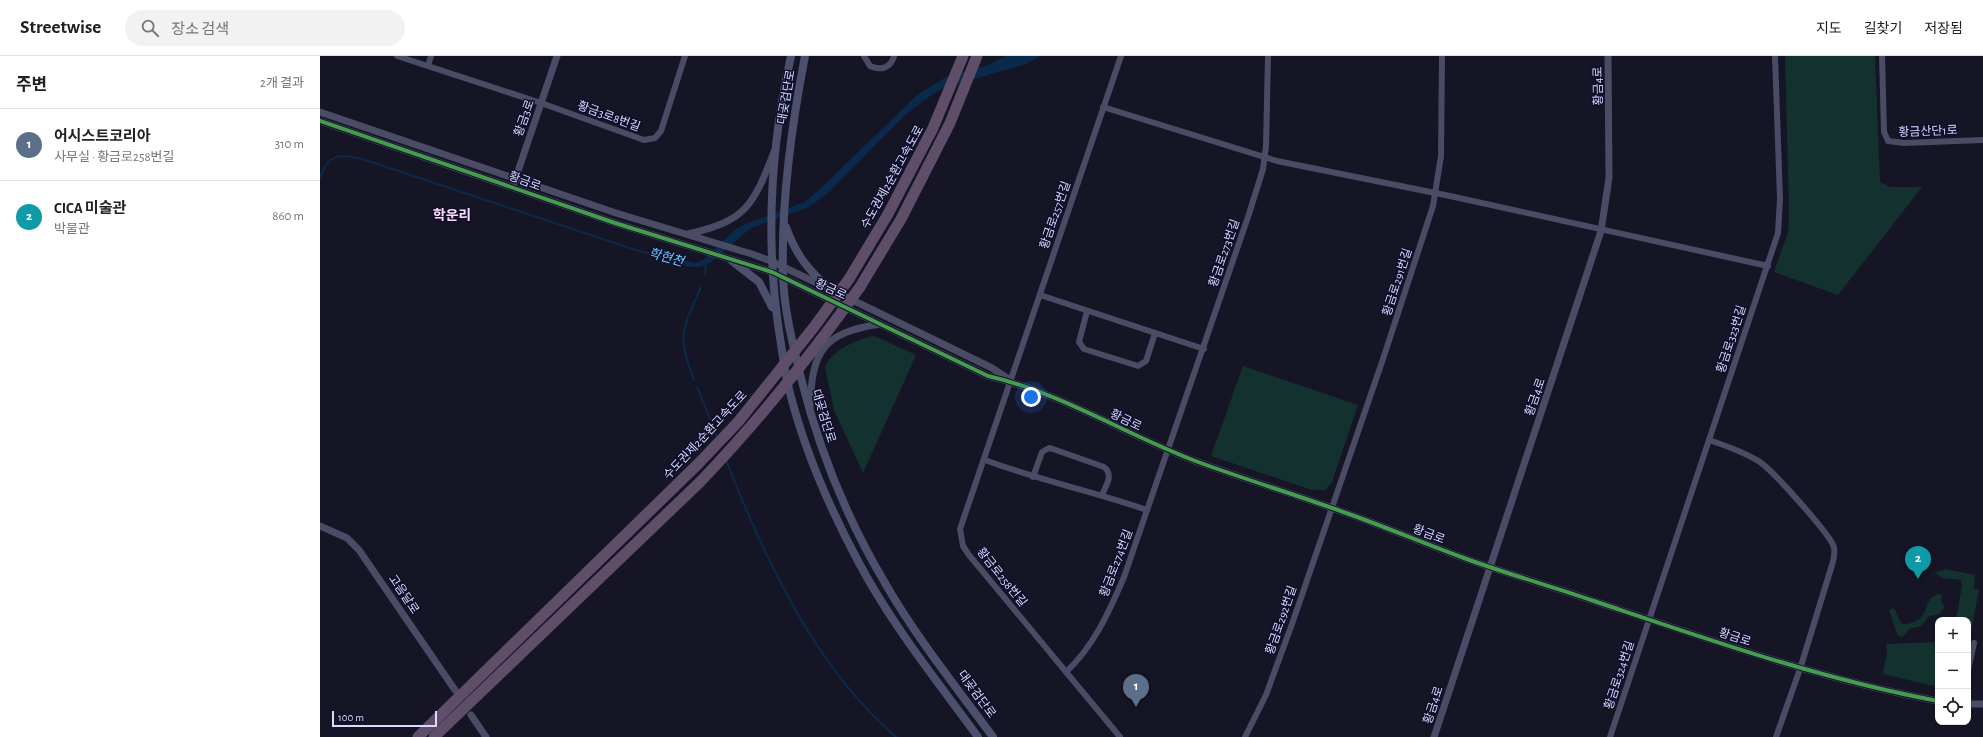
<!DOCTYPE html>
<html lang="ko">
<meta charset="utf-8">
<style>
body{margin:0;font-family:"Alegreya Sans","Noto Sans KR",sans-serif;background:#f2f2f2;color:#202124}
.controls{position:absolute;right:12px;bottom:12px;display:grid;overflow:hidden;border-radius:8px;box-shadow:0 1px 3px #0004}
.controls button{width:36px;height:36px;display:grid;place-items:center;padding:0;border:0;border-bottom:1px solid #e0e0e0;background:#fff;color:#202124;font:20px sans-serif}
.scale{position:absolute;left:12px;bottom:10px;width:105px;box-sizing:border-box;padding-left:4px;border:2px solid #d9daff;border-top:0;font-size:11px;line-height:14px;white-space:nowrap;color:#d9daff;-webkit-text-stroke:3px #100f2b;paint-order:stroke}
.you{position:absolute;left:711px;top:341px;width:14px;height:14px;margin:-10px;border:3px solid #fff;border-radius:50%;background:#1a73e8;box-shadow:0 0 0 6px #1a73e833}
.badge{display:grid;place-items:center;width:26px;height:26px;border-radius:50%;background:#555564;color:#fff;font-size:13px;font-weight:700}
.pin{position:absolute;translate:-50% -33px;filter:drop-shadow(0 1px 2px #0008)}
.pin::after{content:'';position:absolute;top:21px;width:14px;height:12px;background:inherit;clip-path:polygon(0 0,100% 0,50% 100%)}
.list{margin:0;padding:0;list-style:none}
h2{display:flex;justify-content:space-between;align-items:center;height:52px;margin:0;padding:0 16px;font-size:17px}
h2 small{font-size:13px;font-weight:400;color:#757577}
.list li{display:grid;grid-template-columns:26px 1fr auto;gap:12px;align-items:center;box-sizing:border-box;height:72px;padding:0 16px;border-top:1px solid #e0e0e0}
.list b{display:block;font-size:15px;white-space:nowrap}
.list p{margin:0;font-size:13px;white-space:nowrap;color:#757577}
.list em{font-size:13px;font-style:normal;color:#757577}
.icon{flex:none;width:22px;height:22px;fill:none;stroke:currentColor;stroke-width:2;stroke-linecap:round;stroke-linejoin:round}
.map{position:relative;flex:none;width:1663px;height:681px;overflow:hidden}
header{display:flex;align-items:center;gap:24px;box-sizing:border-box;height:56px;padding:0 20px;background:#fff;border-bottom:1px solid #e0e0e0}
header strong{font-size:19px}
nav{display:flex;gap:22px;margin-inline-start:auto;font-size:14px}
.search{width:280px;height:36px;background:#f2f2f2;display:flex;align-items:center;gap:10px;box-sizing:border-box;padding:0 14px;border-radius:22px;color:#757577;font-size:15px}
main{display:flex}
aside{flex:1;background:#fff}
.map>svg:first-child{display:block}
.green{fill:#13322f}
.water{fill:#0a2a4c}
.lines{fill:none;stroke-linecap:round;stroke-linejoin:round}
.stream{stroke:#0a2a4c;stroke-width:2}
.minor{stroke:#4a4c66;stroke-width:6}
.tertiary{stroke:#4a4c66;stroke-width:7}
.secondary{stroke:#4d506c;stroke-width:8}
.motorway{stroke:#5e4e69;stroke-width:11}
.motorway-bridge{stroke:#5e4e69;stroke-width:11}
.cycleway-casing{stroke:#100f2b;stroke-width:6}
.cycleway{stroke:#469c4c;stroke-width:4}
.labels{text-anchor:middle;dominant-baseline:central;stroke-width:3;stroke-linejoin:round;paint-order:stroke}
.street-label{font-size:12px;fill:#d9daff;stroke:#100f2b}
.water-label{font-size:13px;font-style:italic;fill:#67ccff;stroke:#100f2b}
.quarter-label{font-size:14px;font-weight:bold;fill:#ffdbf7;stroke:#100f2b}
</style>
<header>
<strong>Streetwise</strong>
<div class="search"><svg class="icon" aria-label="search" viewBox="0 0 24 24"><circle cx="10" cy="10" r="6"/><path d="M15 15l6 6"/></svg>장소 검색</div>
<nav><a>지도</a><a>길찾기</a><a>저장됨</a></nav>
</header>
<main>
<aside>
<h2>주변<small>2개 결과</small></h2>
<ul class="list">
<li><span class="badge" style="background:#5c6f8a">1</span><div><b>어시스트코리아</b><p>사무실 · 황금로258번길</p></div><em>310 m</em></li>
<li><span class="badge" style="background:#0f9aa8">2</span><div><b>CICA 미술관</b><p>박물관</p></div><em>860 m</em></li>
</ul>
</aside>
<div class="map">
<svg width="1663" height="681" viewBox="0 0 1663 681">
<rect width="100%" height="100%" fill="#161525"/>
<g class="green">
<polygon points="1465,0 1555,0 1560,126 1570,131 1602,131 1518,239 1454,216 1468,176 1469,156"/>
<path d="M553,280L559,282L596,299L543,417L514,354L505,311C512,294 536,284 553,280Z"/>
<polygon points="923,310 1038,349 1012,426 1005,434 992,434 891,400"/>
<polygon points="1626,513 1655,519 1654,533 1659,533 1650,582 1648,582 1648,564 1636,564 1642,530 1641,524 1623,522 1614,517"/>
<path d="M1619,538L1622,539L1621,545L1625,551L1619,558L1609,560L1601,570L1589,573L1583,581L1578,580L1569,554L1574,552L1581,567C1588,570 1600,565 1604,557C1608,548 1608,541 1619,538Z"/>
<polygon points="1618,586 1618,631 1563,618 1567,596 1566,588"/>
</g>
<path class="water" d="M686,0H720L706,8L623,32L609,41L585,59L508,137L489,151L431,172L390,207C380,212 374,212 363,209L360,203L374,207L382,205L415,174L425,168L485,146L502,131L596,40L626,21L668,9Z"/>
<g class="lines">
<g class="stream">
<path d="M0,123C7,96 23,98 45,104L319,195L363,207"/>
<polyline points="385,218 386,208"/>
<path d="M374,324C356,278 363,273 381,231"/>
<polyline points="377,331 398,383"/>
<path d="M406,404C444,501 495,612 576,681"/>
</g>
<g class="minor">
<polyline points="77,0 221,47 324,84 335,82 341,75 365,0"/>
<path d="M544,0L550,10C561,15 571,12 574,0"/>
<polyline points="1562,0 1564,76 1568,85 1584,87 1663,84"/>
<polyline points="108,10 111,0"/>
<polyline points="783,51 957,105 1130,140 1448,210"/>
<polyline points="720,239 884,293"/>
<polyline points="767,255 759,286 764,293 818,310 826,305 835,277"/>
<path d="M1389,384C1407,390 1424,396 1440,406C1454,416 1509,477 1514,491C1515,497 1514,503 1512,509L1480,613L1456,681"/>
<path d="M665,404C718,424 773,435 827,454"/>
<path d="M713,421L722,396L729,392L733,393L784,411C794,419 786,429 782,439"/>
<polyline points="1648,614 1654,587"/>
<path d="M746,616C774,590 789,556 804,521L929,158L943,113L946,90L948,0"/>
<polyline points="800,681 649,499 643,490 640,473 801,0"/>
<polyline points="925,681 946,639 972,568 1063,303 1113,150 1121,100 1122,0"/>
<polyline points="1290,681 1458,177 1460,143 1455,0"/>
</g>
<g class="tertiary">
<polyline points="0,56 296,157 432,198 451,205 507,232"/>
<path d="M0,65L295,167L452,216L668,320C742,337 808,380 878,406C927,424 977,439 1026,457C1066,471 1105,488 1144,502C1187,518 1231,530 1274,545C1387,583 1500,623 1618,645"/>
<polyline points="194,127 237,0"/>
<path d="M368,178C426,165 433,150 454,96"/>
<polyline points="516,236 672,312 687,322"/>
<path d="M490,351C492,294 503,277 560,268"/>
<polyline points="0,470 27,482 39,494 135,634"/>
<polyline points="1648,648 1663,648"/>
<polyline points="151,659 166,681"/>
<polyline points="1114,681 1281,175 1289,122 1288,0"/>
</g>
<g class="secondary">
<path d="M471,0C450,93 445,187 460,282C463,300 465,319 470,337C485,396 510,453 539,507C572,569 617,625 658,681"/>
<path d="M485,0C471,72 461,147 463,220C464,254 473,289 481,322C499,394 527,463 565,527C596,581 636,631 673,681"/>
<path d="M466,171C476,199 488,214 510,233"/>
<polyline points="411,204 439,226 452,251"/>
</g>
<g class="motorway">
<polyline points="529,223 568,158 613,72 643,0"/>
<polyline points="540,231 581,163 630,67 657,0"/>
<polyline points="98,681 378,408"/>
<polyline points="114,681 380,426"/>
</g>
<g class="motorway-bridge">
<polyline points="378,408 418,366 494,271 529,223"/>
<path d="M380,426C438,366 491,299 540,231"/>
</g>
<g class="cycleway-casing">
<path id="cycleway" d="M0,65L295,167L452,216L668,320C742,337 808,380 878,406C927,424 977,439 1026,457C1066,471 1105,488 1144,502C1187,518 1231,530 1274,545C1387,583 1500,623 1618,645"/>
</g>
<use href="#cycleway" class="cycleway"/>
</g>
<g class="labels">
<g class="street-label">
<text transform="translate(1278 30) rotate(-91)">황금4로</text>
<text transform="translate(466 41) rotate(-80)">대곶검단로</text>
<text transform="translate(289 60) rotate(20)">황금3로8번길</text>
<text transform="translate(204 62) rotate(-71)">황금3로</text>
<text transform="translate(1608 75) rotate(-2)">황금산단1로</text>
<text transform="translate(572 121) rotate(-61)">수도권제2순환고속도로</text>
<text transform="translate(205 125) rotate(20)">황금로</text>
<text transform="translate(735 159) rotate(-71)">황금로257번길</text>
<text transform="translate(904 197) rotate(-71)">황금로273번길</text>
<text transform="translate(1077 226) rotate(-72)">황금로291번길</text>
<text transform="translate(511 233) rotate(25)">황금로</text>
<text transform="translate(1411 283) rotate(-72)">황금로323번길</text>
<text transform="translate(1215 341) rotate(-71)">황금4로</text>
<text transform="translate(504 360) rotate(73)">대곶검단로</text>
<text transform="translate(806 364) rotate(26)">황금로</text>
<text transform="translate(385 379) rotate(-47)">수도권제2순환고속도로</text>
<text transform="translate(1109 478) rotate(21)">황금로</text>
<text transform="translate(796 507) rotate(-69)">황금로274번길</text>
<text transform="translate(682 521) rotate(51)">황금로258번길</text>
<text transform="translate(84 538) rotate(56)">고음달로</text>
<text transform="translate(961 564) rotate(-71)">황금로292번길</text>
<text transform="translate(1415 581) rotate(18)">황금로</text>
<text transform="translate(1299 619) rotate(-72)">황금로324번길</text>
<text transform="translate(657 638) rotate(54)">대곶검단로</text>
<text transform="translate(1113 649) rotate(-72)">황금4로</text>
</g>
<g class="water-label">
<text transform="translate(346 202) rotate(15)">학현천</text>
</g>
<g class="quarter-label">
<text x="132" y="160">학운리</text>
</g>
</g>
</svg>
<div class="controls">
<button>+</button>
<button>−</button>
<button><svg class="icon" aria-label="locate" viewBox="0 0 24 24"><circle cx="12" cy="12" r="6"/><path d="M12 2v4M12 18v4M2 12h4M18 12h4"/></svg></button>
</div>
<div class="scale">100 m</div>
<div class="you"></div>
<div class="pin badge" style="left:816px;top:651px;background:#5c6f8a">1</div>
<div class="pin badge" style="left:1598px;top:523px;background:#0f9aa8">2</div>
</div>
</main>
